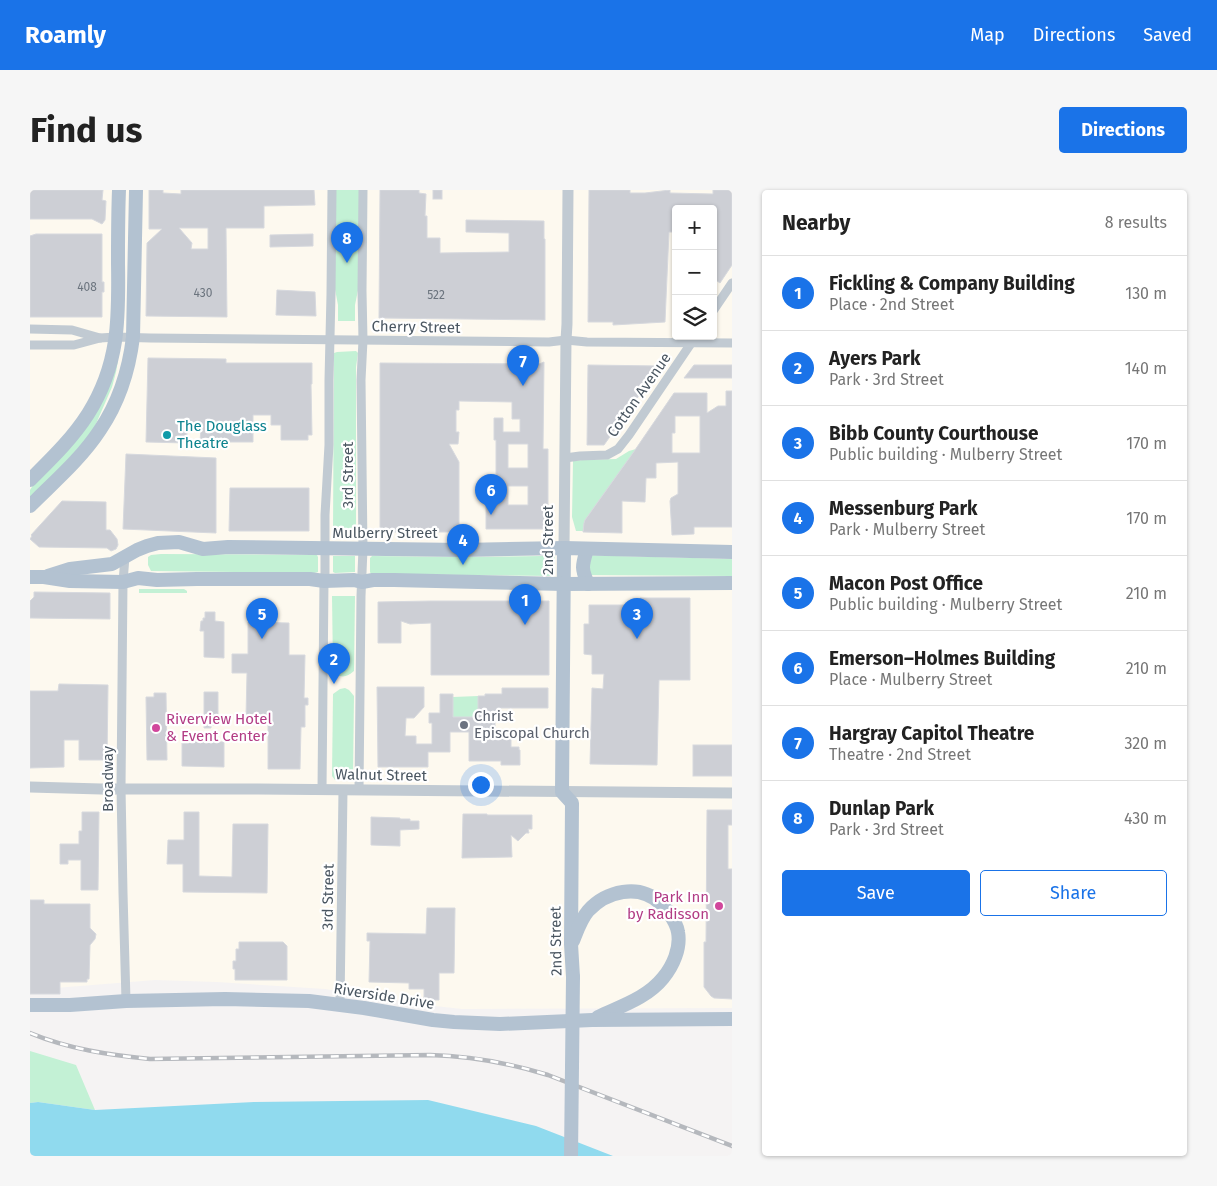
<!DOCTYPE html>
<meta charset="utf-8">
<style>
body{margin:0;font-family:"Fira Sans",sans-serif;background:#f6f6f6;color:#222}
.controls{position:absolute;right:15px;top:15px;display:grid;overflow:hidden;border-radius:5px;box-shadow:0 1px 4px #0004}
.controls button{width:45px;height:45px;display:grid;place-items:center;padding:0;border:0;border-bottom:1px solid #e0e0e0;background:#fff;color:#222;font:25px sans-serif}
.you{position:absolute;left:450px;top:594px;width:18px;height:18px;margin:-12px;border:4px solid #fff;border-radius:50%;background:#1a73e8;box-shadow:0 0 0 8px #1a73e833}
.badge{display:grid;place-items:center;width:32px;height:32px;border-radius:50%;background:#1a73e8;color:#fff;font-size:16px;font-weight:700}
.pin{position:absolute;translate:-50% -41px;filter:drop-shadow(0 1px 2px #0008)}
.pin::after{content:'';position:absolute;top:26px;width:18px;height:15px;background:inherit;clip-path:polygon(0 0,100% 0,50% 100%)}
.list{margin:0;padding:0;list-style:none}
h2{display:flex;justify-content:space-between;align-items:center;height:65px;margin:0;padding:0 20px;font-size:21px}
h2 small{font-size:16px;font-weight:400;color:#767676}
.list li{display:grid;grid-template-columns:32px 1fr auto;gap:15px;align-items:center;box-sizing:border-box;height:75px;padding:0 20px;border-top:1px solid #e0e0e0}
.list b{display:block;font-size:19px;white-space:nowrap}
.list p{margin:0;font-size:16px;white-space:nowrap;color:#767676}
.list em{font-size:16px;font-style:normal;color:#767676}
.actions{display:flex;gap:10px;padding:15px 20px}
.actions a{flex:1;padding:11px 0;border:1px solid #1a73e8;border-radius:5px;text-align:center;font-size:18px;color:#1a73e8}
.actions .main{background:#1a73e8;color:#fff}
.icon{flex:none;width:28px;height:28px;fill:none;stroke:currentColor;stroke-width:2;stroke-linecap:round;stroke-linejoin:round}
.map{position:relative;flex:none;width:702px;height:966px;overflow:hidden;border-radius:5px}
header{display:flex;align-items:center;gap:30px;box-sizing:border-box;height:70px;padding:0 25px;background:#1a73e8;color:#fff}
header strong{font-size:24px}
nav{display:flex;gap:28px;margin-inline-start:auto;font-size:18px}
.intro{display:flex;align-items:center;justify-content:space-between;box-sizing:border-box;height:120px;padding:0 30px}
h1{margin:0;font-size:35px}
.button{padding:12px 22px;border-radius:5px;background:#1a73e8;color:#fff;font-size:18px;font-weight:700}
main{display:flex;gap:30px;padding:0 30px}
aside{flex:1;background:#fff;border-radius:5px;box-shadow:0 1px 4px #0004}
.map>svg:first-child{display:block}
.commercial{fill:#fdf9ef;fill-rule:evenodd}
.green{fill:#c3f1d5}
.water{fill:#90daee}
.building{fill:#cdcfd5;stroke:#d7d9de;fill-rule:evenodd}
.lines{fill:none;stroke-linecap:round;stroke-linejoin:round}
.pedestrian{stroke:#c1cad2;stroke-width:7}
.minor{stroke:#c1cad2;stroke-width:9}
.tertiary{stroke:#c1cad2;stroke-width:11}
.primary{stroke:#b3c2d1;stroke-width:14}
.rail-casing{stroke:#b5b8bd;stroke-width:4.5}
.rail{stroke:#fff;stroke-width:2.5;stroke-dasharray:8;stroke-linecap:butt}
.primary-bridge{stroke:#b3c2d1;stroke-width:14}
.culture-dot{fill:#0f9aa8;stroke:#fff;stroke-width:2}
.worship-dot{fill:#6b7280;stroke:#fff;stroke-width:2}
.hotel-dot{fill:#d1479c;stroke:#fff;stroke-width:2}
.labels{text-anchor:middle;dominant-baseline:central;stroke-width:4.5;stroke-linejoin:round;paint-order:stroke}
.number-label{font-size:12px;fill:#6b747e}
.street-label{font-size:15px;fill:#4a5661;stroke:#fff}
.culture-label{font-size:15px;fill:#0d838f;stroke:#fff;text-anchor:start}
.worship-label{font-size:15px;fill:#5b616d;stroke:#fff;text-anchor:start}
.hotel-label{font-size:15px;fill:#b23c85;stroke:#fff;text-anchor:start}
</style>
<header>
<strong>Roamly</strong>
<nav><a>Map</a><a>Directions</a><a>Saved</a></nav>
</header>
<div class="intro"><h1>Find us</h1><a class="button">Directions</a></div>
<main>
<div class="map">
<svg width="702" height="966" viewBox="0 0 702 966">
<rect width="100%" height="100%" fill="#f5f3f3"/>
<path class="commercial" d="M0,0H702V818L432,819L405,816L295,799L187,792L125,790L0,800ZM646,19H683V146H646Z"/>
<g class="green">
<polygon points="306,0 329,0 329,95 325,115 325,131 308,131 308,115 304,94"/>
<polygon points="326,161 328,163 326,177 326,341 303,342 304,163 307,162"/>
<polygon points="88,171 86,182 82,197 62,243 0,311 0,300 5,292"/>
<polygon points="606,259 555,330 554,333 553,341 546,341 542,327 543,271 552,270 586,269 599,261"/>
<polygon points="131,364 287,365 288,367 288,382 284,383 121,381 118,375 118,367 121,365"/>
<polygon points="525,365 525,384 523,386 341,384 340,382 340,368 342,366 432,367 511,366"/>
<polygon points="548,365 702,369 702,386 547,385"/>
<polygon points="303,366 325,366 325,382 305,383 303,382"/>
<polygon points="109,399 154,399 157,401 157,403 109,403"/>
<path d="M302,406H325L324,481C318,486 314,488 306,485L303,478Z"/>
<polygon points="315,498 319,500 324,506 323,587 321,590 305,590 302,586 303,504 310,499"/>
<polygon points="448,506 448,531 436,527 423,527 423,507"/>
<polygon points="0,861 46,875 65,920 8,912 0,913"/>
</g>
<polygon class="water" points="398,910 506,936 583,966 0,966 0,913 8,912 65,920 224,912"/>
<g class="building">
<polygon points="0,0 73,0 72,10 76,11 75,30 72,34 62,29 0,29"/>
<path d="M119,0H133V3L151,4V0H284L285,15L234,16V38H196L197,127L116,126L117,53L132,39H119ZM149,38H178V59H161L162,53Z"/>
<polygon points="350,0 389,0 389,3 396,4 395,26 397,26 397,48 410,48 410,63 479,62 479,43 436,42 436,30 514,31 514,49 515,49 515,130 349,128"/>
<rect x="403" y="0" width="9" height="9"/>
<polygon points="559,0 600,0 600,3 615,3 640,0 640,3 683,4 683,0 702,0 702,75 690,93 683,88 683,19 646,19 646,42 639,42 635,132 583,135 583,132 558,132"/>
<polygon points="6,44 72,44 72,92 74,92 74,102 72,102 72,127 0,127 0,46"/>
<polygon points="283,44 283,56 240,57 240,45"/>
<polygon points="247,100 285,102 286,126 246,125"/>
<polygon points="118,168 196,169 196,173 282,173 282,194 281,194 282,245 278,245 278,250 251,250 251,235 241,235 241,225 223,225 223,252 170,252 171,238 157,238 157,253 116,252"/>
<path d="M514,172L513,259H518V339H456V311H466V250H464V228H473V242H490V229H482V212L429,211V220H426V242H429L428,254H419L429,272V342H350V173L509,174ZM478,254H498V278H478ZM478,296H498V315H478Z"/>
<polygon points="558,175 630,176 574,255 557,255"/>
<polygon points="664,175 702,175 702,188 654,188"/>
<path d="M696,201H702V337H664V344L642,345L640,311L641,308L648,304V272L626,273V288H616L615,312L592,311V343L553,342L554,333L555,330L605,260L644,203H677V223L688,216H696ZM645,226H670V263H642V243H645Z"/>
<polygon points="96,264 186,268 186,343 93,339"/>
<polygon points="200,298 279,298 279,341 199,341"/>
<polygon points="32,311 76,312 76,340 80,340 87,349 88,355 86,359 81,361 77,358 9,357 0,349 2,346 1,345"/>
<polygon points="4,402 80,403 80,429 0,428 0,411 4,407"/>
<polygon points="610,408 660,408 660,490 629,490 627,575 560,574 562,498 573,499 574,484 562,484 562,465 554,464 554,434 559,434 559,415 610,415"/>
<polygon points="401,411 519,411 519,485 401,485 401,433 380,434 371,431 371,453 348,453 348,412"/>
<polygon points="175,422 185,422 185,431 194,432 194,468 174,467 174,441 170,441 171,431 173,431 173,428 175,428"/>
<polygon points="218,432 259,433 259,465 275,465 274,508 278,508 278,515 275,515 275,537 271,537 270,579 238,579 238,527 216,527 217,483 202,483 202,464 218,464"/>
<polygon points="29,494 78,495 77,570 49,570 49,550 34,550 34,577 0,578 0,501 28,501"/>
<polygon points="347,497 394,497 394,517 384,528 376,528 375,546 386,546 386,554 402,554 402,533 399,533 399,523 410,523 410,504 423,504 423,527 448,527 448,506 455,506 455,504 472,504 472,498 518,498 518,518 467,518 467,523 465,523 465,545 481,544 481,557 489,557 489,560 490,560 490,575 471,575 471,571 439,571 439,542 420,542 420,562 398,562 398,577 348,577"/>
<polygon points="174,502 188,502 188,535 181,535 181,538 174,538"/>
<polygon points="124,503 136,503 137,570 117,570 116,507 124,507"/>
<polygon points="152,547 173,548 173,551 194,552 194,577 152,576"/>
<rect x="663" y="555" width="39" height="31"/>
<polygon points="677,620 702,620 702,635 698,635 698,679 702,679 702,809 684,808 681,806 674,797 674,752 676,752"/>
<polygon points="52,622 69,622 68,700 51,700 51,670 38,670 38,674 30,674 30,654 49,654 49,641 52,641"/>
<polygon points="154,622 169,622 169,686 202,687 203,634 238,634 237,703 153,702 153,674 137,674 138,650 154,650"/>
<polygon points="433,624 457,624 457,625 502,625 502,639 498,639 499,643 496,643 488,651 481,645 482,667 432,668"/>
<polygon points="341,627 370,628 370,629 380,629 380,631 389,631 389,639 370,640 370,656 341,655"/>
<polygon points="0,710 14,710 14,714 60,714 60,738 66,744 65,749 60,755 59,789 57,789 57,792 30,792 30,804 0,804"/>
<polygon points="397,718 425,718 424,783 409,783 409,810 394,810 394,799 379,799 379,793 339,792 340,751 337,751 337,743 396,744"/>
<polygon points="209,752 253,752 257,756 257,790 205,790 205,779 203,779 203,771 206,771 206,759 209,759"/>
</g>
<g class="lines">
<rect class="pedestrian" x="315" y="43" width="4" height="4"/>
<g class="minor">
<polyline points="683,121 702,93"/>
<polyline points="0,139 42,140 70,148"/>
<polyline points="0,155 44,155 70,148 86,147 120,148 519,152 536,150 557,152 702,153"/>
<polyline points="535,268 550,266 577,265 588,259 599,245 664,149"/>
<polyline points="95,367 93,392 91,598 93,703 96,811"/>
<polyline points="292,600 294,391 295,383 295,325 299,255 299,190 301,104 302,0"/>
<polyline points="329,600 331,406 333,359 331,190 333,150 332,101 333,0"/>
<polyline points="310,814 313,600"/>
</g>
<g class="tertiary">
<polyline points="534,358 536,150 537,134 538,0"/>
<polyline points="0,597 71,599 228,599 702,603"/>
</g>
<g class="primary">
<path d="M0,290C21,269 42,249 58,224C89,175 89,129 88,73C88,49 88,24 89,0"/>
<path d="M0,316C24,292 51,269 70,240C89,212 99,180 103,147L106,0"/>
<polyline points="534,358 532,602 542,613 541,754 543,787"/>
<path d="M557,359C552,376 551,378 558,394"/>
<polyline points="18,386 40,379 82,374 107,360 117,356 128,353 149,352 173,359 198,357 432,360 534,358 702,362"/>
<polyline points="0,387 14,387 40,391 93,392 108,388 127,390 167,389 280,389 294,391 324,390 332,392 343,390 364,390 534,394 702,393"/>
<path d="M543,751C547,741 551,729 558,721C576,701 609,693 630,713C633,715 635,719 638,721C642,727 647,735 648,742C651,758 643,776 633,788C617,808 591,816 568,827"/>
<polyline points="0,815 40,815 96,811 195,809 279,811 334,818 403,830 424,832 470,834 562,830 702,829"/>
</g>
<g class="rail-casing">
<path id="rail" d="M0,843C39,859 79,865 120,869L400,865C441,866 479,873 518,885L702,956"/>
</g>
<use href="#rail" class="rail"/>
<polyline class="primary-bridge" points="541,966 543,787"/>
</g>
<circle class="culture-dot" cx="137" cy="245" r="5"/>
<circle class="worship-dot" cx="434" cy="535" r="5"/>
<g class="hotel-dot">
<circle cx="126" cy="538" r="5"/>
<circle cx="689" cy="716" r="5"/>
</g>
<g class="labels">
<g class="number-label">
<text x="57" y="97">408</text>
<text x="173" y="103">430</text>
<text x="406" y="105">522</text>
</g>
<g class="street-label">
<text transform="translate(386 137) rotate(1)">Cherry Street</text>
<text transform="translate(609 205) rotate(-55)">Cotton Avenue</text>
<text transform="translate(318 285) rotate(-90)">3rd Street</text>
<text x="355" y="343">Mulberry Street</text>
<text transform="translate(518 350) rotate(-90)">2nd Street</text>
<text transform="translate(351 585) rotate(1)">Walnut Street</text>
<text transform="translate(78 589) rotate(-90)">Broadway</text>
<text transform="translate(298 707) rotate(-89)">3rd Street</text>
<text transform="translate(526 751) rotate(-91)">2nd Street</text>
<text transform="translate(354 806) rotate(9)">Riverside Drive</text>
</g>
<g class="culture-label">
<text x="147" y="236">The Douglass<tspan x="147" dy="17">Theatre</tspan></text>
</g>
<g class="worship-label">
<text x="444" y="526">Christ<tspan x="444" dy="17">Episcopal Church</tspan></text>
</g>
<g class="hotel-label">
<text x="136" y="529">Riverview Hotel<tspan x="136" dy="17">&amp; Event Center</tspan></text>
<text x="679" y="707" text-anchor="end">Park Inn<tspan x="679" dy="17">by Radisson</tspan></text>
</g>
</g>
</svg>
<div class="controls">
<button>+</button>
<button>−</button>
<button><svg class="icon" aria-label="layers" viewBox="0 0 24 24"><path d="M12 4l9 5-9 5-9-5zM3 14l9 5 9-5"/></svg></button>
</div>
<div class="you"></div>
<div class="pin badge" style="left:495px;top:435px">1</div>
<div class="pin badge" style="left:304px;top:494px">2</div>
<div class="pin badge" style="left:607px;top:449px">3</div>
<div class="pin badge" style="left:433px;top:375px">4</div>
<div class="pin badge" style="left:232px;top:449px">5</div>
<div class="pin badge" style="left:461px;top:325px">6</div>
<div class="pin badge" style="left:493px;top:196px">7</div>
<div class="pin badge" style="left:317px;top:73px">8</div>
</div>
<aside>
<h2>Nearby<small>8 results</small></h2>
<ul class="list">
<li><span class="badge">1</span><div><b>Fickling &amp; Company Building</b><p>Place · 2nd Street</p></div><em>130 m</em></li>
<li><span class="badge">2</span><div><b>Ayers Park</b><p>Park · 3rd Street</p></div><em>140 m</em></li>
<li><span class="badge">3</span><div><b>Bibb County Courthouse</b><p>Public building · Mulberry Street</p></div><em>170 m</em></li>
<li><span class="badge">4</span><div><b>Messenburg Park</b><p>Park · Mulberry Street</p></div><em>170 m</em></li>
<li><span class="badge">5</span><div><b>Macon Post Office</b><p>Public building · Mulberry Street</p></div><em>210 m</em></li>
<li><span class="badge">6</span><div><b>Emerson–Holmes Building</b><p>Place · Mulberry Street</p></div><em>210 m</em></li>
<li><span class="badge">7</span><div><b>Hargray Capitol Theatre</b><p>Theatre · 2nd Street</p></div><em>320 m</em></li>
<li><span class="badge">8</span><div><b>Dunlap Park</b><p>Park · 3rd Street</p></div><em>430 m</em></li>
</ul>
<div class="actions"><a class="main">Save</a><a>Share</a></div>
</aside>
</main>
